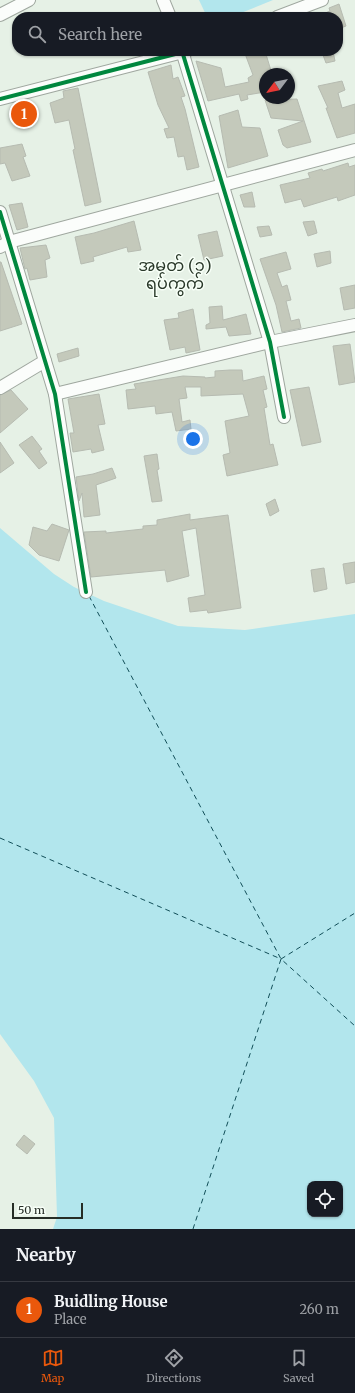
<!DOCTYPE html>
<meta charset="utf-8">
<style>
body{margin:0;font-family:Merriweather,"Noto Sans Myanmar",serif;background:#20242c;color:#f1f3f6}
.controls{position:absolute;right:12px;bottom:12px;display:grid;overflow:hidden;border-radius:8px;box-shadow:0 1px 3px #0004}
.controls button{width:36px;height:36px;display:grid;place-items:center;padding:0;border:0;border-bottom:1px solid #363941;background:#171b24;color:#f1f3f6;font:20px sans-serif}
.compass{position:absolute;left:259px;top:68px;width:36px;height:36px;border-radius:50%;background:#171b24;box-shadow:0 1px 3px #0004;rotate:238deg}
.scale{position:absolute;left:12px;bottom:10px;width:71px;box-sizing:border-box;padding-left:4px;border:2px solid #262d26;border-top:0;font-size:11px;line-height:14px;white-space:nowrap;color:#262d26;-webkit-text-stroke:3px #f7fff7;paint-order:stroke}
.you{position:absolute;left:193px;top:439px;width:14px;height:14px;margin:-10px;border:3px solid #fff;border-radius:50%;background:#1a73e8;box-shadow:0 0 0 6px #1a73e833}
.badge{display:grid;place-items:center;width:26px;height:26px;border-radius:50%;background:#ea580c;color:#fff;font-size:13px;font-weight:700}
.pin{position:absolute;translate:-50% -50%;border:2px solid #fff;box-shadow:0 1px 4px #0006}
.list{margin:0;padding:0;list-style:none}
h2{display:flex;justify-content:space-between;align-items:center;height:52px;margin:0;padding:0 16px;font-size:17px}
h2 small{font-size:13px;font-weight:400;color:#9ea1a6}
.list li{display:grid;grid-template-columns:26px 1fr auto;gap:12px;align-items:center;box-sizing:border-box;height:56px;padding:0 16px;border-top:1px solid #363941}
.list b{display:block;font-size:15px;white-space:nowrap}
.list p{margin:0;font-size:13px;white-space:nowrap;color:#9ea1a6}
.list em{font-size:13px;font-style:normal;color:#9ea1a6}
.icon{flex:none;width:22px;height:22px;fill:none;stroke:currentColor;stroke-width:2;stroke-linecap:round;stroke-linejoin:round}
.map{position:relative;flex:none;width:355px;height:1229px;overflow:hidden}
.search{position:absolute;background:#171b24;box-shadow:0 1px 3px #0004;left:12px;right:12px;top:12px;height:44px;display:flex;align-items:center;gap:10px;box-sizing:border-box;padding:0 14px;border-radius:16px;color:#9ea1a6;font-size:15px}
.sheet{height:108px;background:#171b24}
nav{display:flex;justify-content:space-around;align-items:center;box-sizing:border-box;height:56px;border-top:1px solid #363941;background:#171b24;font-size:11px;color:#9ea1a6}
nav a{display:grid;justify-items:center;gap:2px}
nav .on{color:#ea580c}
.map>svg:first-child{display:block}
.water{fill:#b2e6ed;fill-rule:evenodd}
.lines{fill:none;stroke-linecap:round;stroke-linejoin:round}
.ferry{stroke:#114e58;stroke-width:1;stroke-dasharray:5 4;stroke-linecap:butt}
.building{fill:#c4c9bb;stroke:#b6bbb1}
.minor-casing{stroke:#9fa79f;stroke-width:14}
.minor{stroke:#fbfdfb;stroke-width:12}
.cycleway-casing{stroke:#f7fff7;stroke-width:6}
.cycleway{stroke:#00873e;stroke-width:4}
.labels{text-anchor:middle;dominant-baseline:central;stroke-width:3;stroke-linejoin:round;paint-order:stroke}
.quarter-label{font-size:16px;fill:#293829;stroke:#f7fff7}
</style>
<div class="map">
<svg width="355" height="1229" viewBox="0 0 355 1229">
<rect width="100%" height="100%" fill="#e6f1e6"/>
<g class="water">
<polygon points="199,0 273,0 231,17 207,17"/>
<path d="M0,528L54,574L74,587L104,601L178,626L245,630L355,614V1229H53L57,1217L54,1118L34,1081L0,1034ZM310,1184H340V1214H310Z"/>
</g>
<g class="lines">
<g class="ferry">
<polyline points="89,596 281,959 355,1026"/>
<polyline points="0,838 281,959 193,1229"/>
<polyline points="281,959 355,913"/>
</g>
</g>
<g class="building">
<polygon points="339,4 346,26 338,29 338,17 316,17 330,11 329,8"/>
<polygon points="244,51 265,51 272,74 265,74 265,92 247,95 248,99 241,101 239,94 208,101 196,61 221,68 225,87 249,82 248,78 253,75"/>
<polygon points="333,51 335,61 326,63 323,55"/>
<polygon points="171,65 173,79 178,77 185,96 181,97 185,109 199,167 187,170 184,156 178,157 174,137 167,138 164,129 169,128 158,105 148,72"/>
<polygon points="342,81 345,90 338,93 342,108 355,104 355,133 337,138 326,108 328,108 318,86"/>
<polygon points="78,88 101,202 85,206 73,150 75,149 69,120 55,123 50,103 64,98 63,91"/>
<polygon points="297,99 311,142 287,148 283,145 278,130 303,121 271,118 265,100"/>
<polygon points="32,106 35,116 15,122 12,112"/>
<polygon points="238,110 242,127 260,128 268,156 228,168 219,116"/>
<polygon points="22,144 26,156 23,157 30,176 12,181 5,163 0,164 0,148"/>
<polygon points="348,163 349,167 355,165 355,195 338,201 337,197 304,207 301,199 285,203 280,185 310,178 308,173 322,169 323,171"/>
<polygon points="252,192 255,207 244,207 240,195"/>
<polygon points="22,203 28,227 17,230 9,205"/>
<polygon points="134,221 141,250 128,252 127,247 93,257 94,261 81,264 75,237 94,233"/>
<polygon points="314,221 317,233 308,236 303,222"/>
<polygon points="269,226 272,235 260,237 257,227"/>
<polygon points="217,231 223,256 204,260 198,235"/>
<polygon points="46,245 50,258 45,260 47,277 30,280 27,268 25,269 20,248"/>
<polygon points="330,251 331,263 317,267 314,254"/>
<polygon points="286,252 291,269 277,273 282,287 287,285 291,300 286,301 291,321 299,319 301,328 282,332 276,305 260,259"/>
<polygon points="0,262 1,262 22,324 0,331"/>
<polygon points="355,285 355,308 344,310 340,288"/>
<polygon points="222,306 223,320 246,314 251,334 229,336 226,327 206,329 206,325 210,323 209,307"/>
<polygon points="193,309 200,350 186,353 185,347 170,350 164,320 179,318 178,313"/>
<polygon points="350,344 355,382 339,385 333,346"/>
<polygon points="78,348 79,356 59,362 57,354"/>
<polygon points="230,370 242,370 243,381 264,376 267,389 263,390 267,407 264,408 270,445 273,444 278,465 227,476 223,455 230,453 225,421 249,416 243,394 201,396 201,387 185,387 187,398 179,399 182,422 190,420 191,429 176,431 172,412 156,414 155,406 128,409 126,390 136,389 134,384 183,376 205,377 205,378 215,377 215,371"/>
<polygon points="309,387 321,442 302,446 290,390"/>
<polygon points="11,390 28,409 0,433 0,395"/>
<polygon points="99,394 105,424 98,425 104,450 92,453 91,449 73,452 70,433 74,433 68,399"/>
<polygon points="32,436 42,449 39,451 47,463 39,469 19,445"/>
<polygon points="0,442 14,463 0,473"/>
<polygon points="157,454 159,469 157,470 162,501 152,502 144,456"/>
<polygon points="112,468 116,478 96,485 100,515 84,517 82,493 79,501 76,477 93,474"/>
<polygon points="275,499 279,511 270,516 266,504"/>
<polygon points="190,514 190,520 228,515 241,608 208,613 207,610 190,612 188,598 205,595 196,528 182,531 189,576 167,582 165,570 91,577 84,532 106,531 106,533 143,529 143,526 157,525 157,520"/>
<polygon points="52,524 69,530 59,561 39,555 29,545 33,527 47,531"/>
<polygon points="355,562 355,582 346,584 343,564"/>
<polygon points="324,568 327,589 314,592 311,570"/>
<polygon points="24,1135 35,1144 27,1154 16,1145"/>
</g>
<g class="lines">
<g class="minor-casing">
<g id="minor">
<polyline points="163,0 170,17"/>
<polyline points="0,15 29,0"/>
<polyline points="277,17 322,0"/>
<polyline points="182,51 270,342 284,417"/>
<polyline points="0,99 187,51"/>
<polyline points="0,212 55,394 86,592"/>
<polyline points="0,247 9,242 355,150"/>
<polyline points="0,388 45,361"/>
<polyline points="55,394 270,342 355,325"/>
</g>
</g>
<use href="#minor" class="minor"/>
<g class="cycleway-casing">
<g id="cycleway">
<polyline points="182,51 270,342 284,417"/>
<polyline points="0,99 187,51"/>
<polyline points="0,212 55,394 86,592"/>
</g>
</g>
<use href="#cycleway" class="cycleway"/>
</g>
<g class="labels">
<g class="quarter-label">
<text x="175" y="265">အမှတ် (၁)<tspan x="175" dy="18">ရပ်ကွက်</tspan></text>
</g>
</g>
</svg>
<div class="controls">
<button><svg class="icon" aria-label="locate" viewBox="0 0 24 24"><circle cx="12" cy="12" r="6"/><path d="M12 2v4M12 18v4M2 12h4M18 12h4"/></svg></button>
</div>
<svg class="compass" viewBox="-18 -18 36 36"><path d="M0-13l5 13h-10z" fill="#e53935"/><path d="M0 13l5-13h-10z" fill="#9ea1a6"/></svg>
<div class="scale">50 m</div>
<div class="you"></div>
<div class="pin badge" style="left:24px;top:114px">1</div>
<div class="search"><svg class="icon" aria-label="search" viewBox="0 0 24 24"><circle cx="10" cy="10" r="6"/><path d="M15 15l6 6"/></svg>Search here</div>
</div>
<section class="sheet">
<h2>Nearby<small></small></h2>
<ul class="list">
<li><span class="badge">1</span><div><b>Buidling House</b><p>Place</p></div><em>260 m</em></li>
</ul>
</section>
<nav>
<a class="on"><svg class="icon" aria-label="map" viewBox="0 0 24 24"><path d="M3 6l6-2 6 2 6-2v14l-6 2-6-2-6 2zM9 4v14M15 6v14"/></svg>Map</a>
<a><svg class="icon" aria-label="directions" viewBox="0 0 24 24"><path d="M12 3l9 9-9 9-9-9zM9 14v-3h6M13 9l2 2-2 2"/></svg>Directions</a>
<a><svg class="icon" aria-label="saved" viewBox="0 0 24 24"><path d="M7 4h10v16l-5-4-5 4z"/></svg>Saved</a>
</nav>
